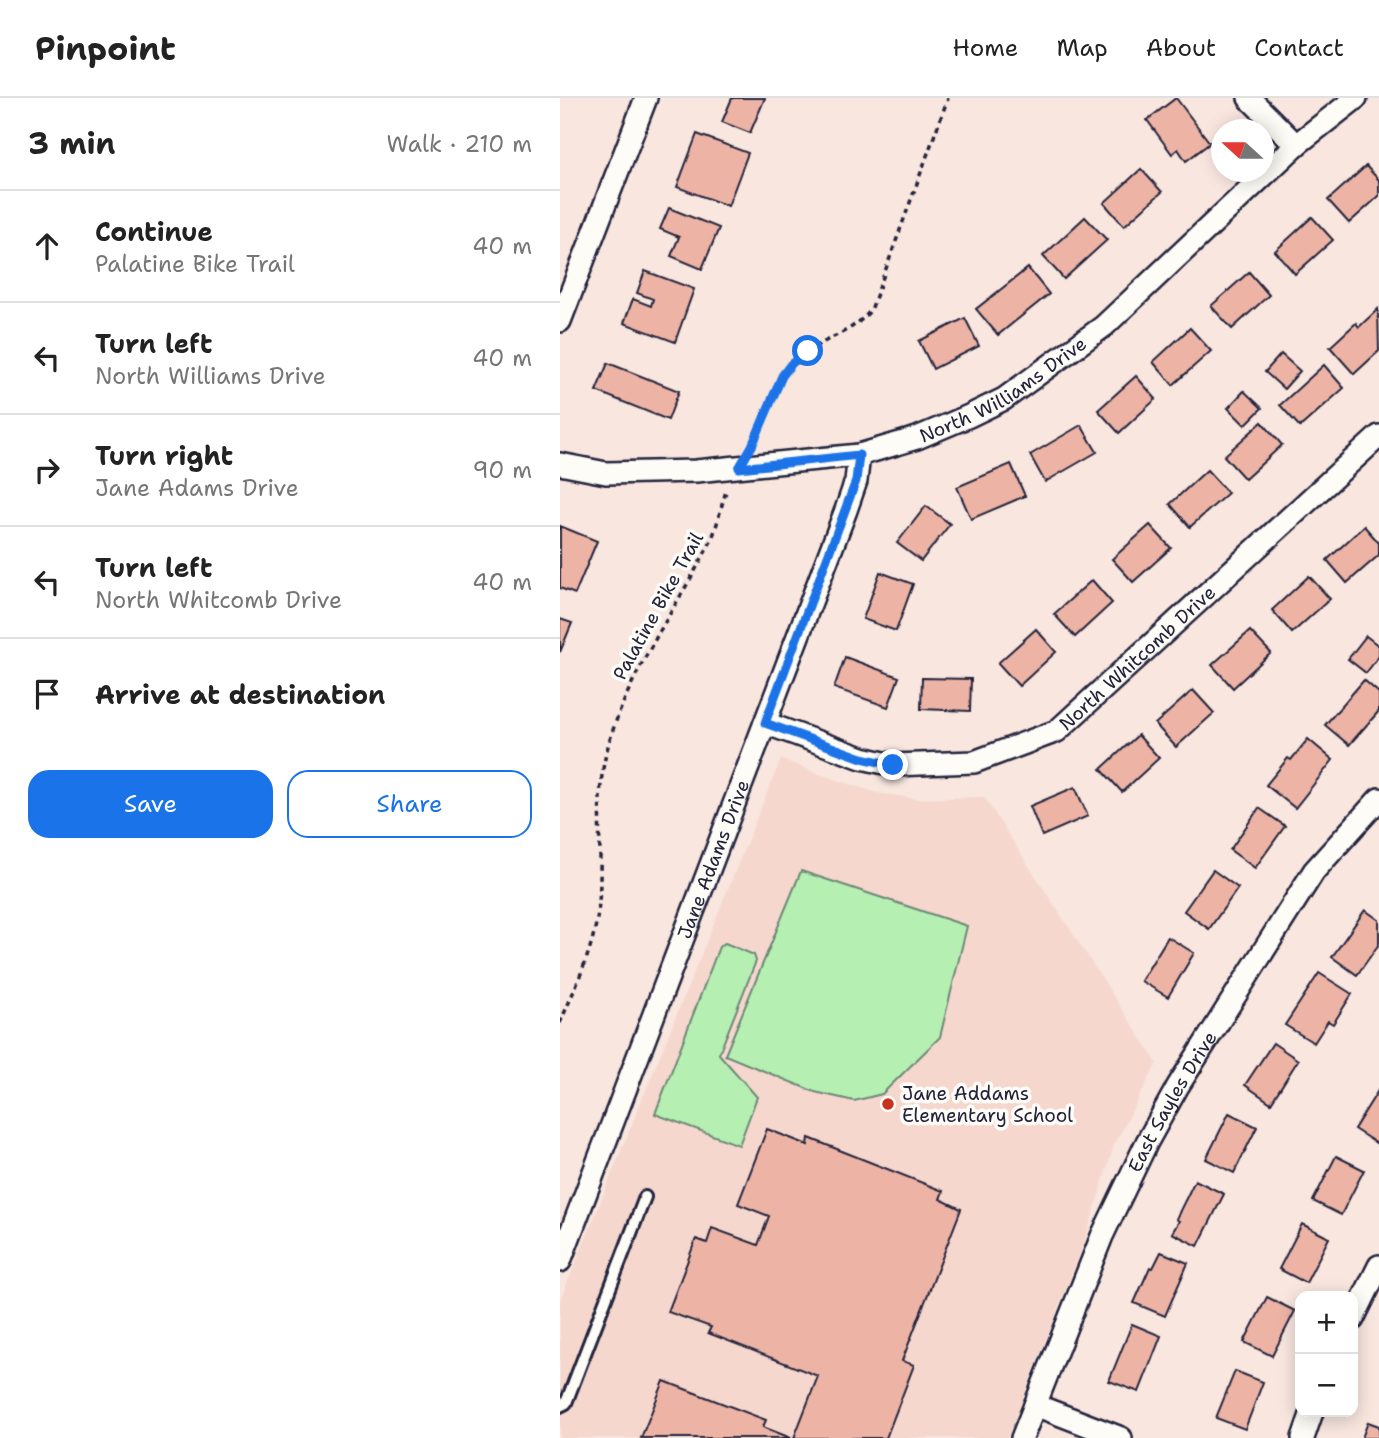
<!DOCTYPE html>
<meta charset="utf-8">
<style>
body{margin:0;font-family:"Shantell Sans",sans-serif;background:#f2f2f2;color:#222}
.controls{position:absolute;right:21px;bottom:21px;display:grid;overflow:hidden;border-radius:14px;box-shadow:0 4px 18px #0003}
.controls button{width:63px;height:63px;display:grid;place-items:center;padding:0;border:0;border-bottom:2px solid #e0e0e0;background:#fff;color:#222;font:35px sans-serif}
.compass{position:absolute;left:651px;top:21px;width:63px;height:63px;border-radius:50%;background:#fff;box-shadow:0 4px 18px #0003;rotate:291deg}
.stop{position:absolute;width:21px;height:21px;margin:-16px;border:5px solid #1a73e8;border-radius:50%;background:#fff}
.stop.end{background:#1a73e8;border-color:#fff;box-shadow:0 2px 7px #0008}
.list{margin:0;padding:0;list-style:none}
h2{display:flex;justify-content:space-between;align-items:center;height:91px;margin:0;padding:0 28px;font-size:30px}
h2 small{font-size:23px;font-weight:400;color:#767676}
.list li{display:grid;grid-template-columns:46px 1fr auto;gap:21px;align-items:center;box-sizing:border-box;height:112px;padding:0 28px;border-top:2px solid #e0e0e0}
.list b{display:block;font-size:26px;white-space:nowrap}
.list p{margin:0;font-size:23px;white-space:nowrap;color:#767676}
.list em{font-size:23px;font-style:normal;color:#767676}
.actions{display:flex;gap:14px;padding:21px 28px}
.actions a{flex:1;padding:16px 0;border:2px solid #1a73e8;border-radius:21px;text-align:center;font-size:24px;color:#1a73e8}
.actions .main{background:#1a73e8;color:#fff}
.icon{flex:none;width:38px;height:38px;fill:none;stroke:currentColor;stroke-width:2;stroke-linecap:round;stroke-linejoin:round}
.map{position:relative;flex:none;width:819px;height:1340px;overflow:hidden}
header{display:flex;align-items:center;gap:42px;box-sizing:border-box;height:98px;padding:0 35px;background:#fff;border-bottom:2px solid #e0e0e0}
header strong{font-size:33px}
nav{display:flex;gap:38px;margin-inline-start:auto;font-size:24px}
main{display:flex}
aside{flex:1;background:#fff}
.map>svg:first-child{display:block}
.built{fill:#f5d7ce}
.green{fill:#b6efb2;stroke:#6c8876;stroke-width:2}
.building{fill:#edb4a6;stroke:#22223b;stroke-width:2}
.lines{fill:none;stroke-linecap:round;stroke-linejoin:round}
.lane-casing{stroke:#22223b;stroke-width:16}
.street-casing{stroke:#22223b;stroke-width:26}
.path{stroke:#22223b;stroke-width:3.5;stroke-dasharray:5 5;stroke-linecap:butt}
.lane{stroke:#fdfcf7;stroke-width:10}
.street{stroke:#fdfcf7;stroke-width:21}
.route{stroke:#1a73e8;stroke-width:9}
.poi-dot{fill:#c8321e;stroke:#fdfcf7;stroke-width:2.5}
.labels{text-anchor:middle;dominant-baseline:central;stroke-width:7;stroke-linejoin:round;paint-order:stroke}
.street-label{font-size:19px;fill:#22223b;stroke:#fdfcf7}
.poi-label{font-size:19px;fill:#22223b;stroke:#fdfcf7;text-anchor:start}
</style>
<header>
<strong>Pinpoint</strong>
<nav><a>Home</a><a>Map</a><a>About</a><a>Contact</a></nav>
</header>
<main>
<aside>
<h2>3 min<small>Walk · 210 m</small></h2>
<ul class="list">
<li><svg class="icon" aria-label="ahead" viewBox="0 0 24 24"><path d="M12 20V5M6 11l6-6 6 6"/></svg><div><b>Continue</b><p>Palatine Bike Trail</p></div><em>40 m</em></li>
<li><svg class="icon" aria-label="left" viewBox="0 0 24 24"><path d="M17 20v-9H6M10 6l-5 5 5 5"/></svg><div><b>Turn left</b><p>North Williams Drive</p></div><em>40 m</em></li>
<li><svg class="icon" aria-label="right" viewBox="0 0 24 24"><path d="M7 20v-9h11M14 6l5 5-5 5"/></svg><div><b>Turn right</b><p>Jane Adams Drive</p></div><em>90 m</em></li>
<li><svg class="icon" aria-label="left" viewBox="0 0 24 24"><path d="M17 20v-9H6M10 6l-5 5 5 5"/></svg><div><b>Turn left</b><p>North Whitcomb Drive</p></div><em>40 m</em></li>
<li><svg class="icon" aria-label="arrive" viewBox="0 0 24 24"><path d="M6 21V4h12l-3 4 3 4H6"/></svg><div><b>Arrive at destination</b></div></li>
</ul>
<div class="actions"><a class="main">Save</a><a>Share</a></div>
</aside>
<div class="map">
<svg width="819" height="1340" viewBox="0 0 819 1340">
<rect width="100%" height="100%" fill="#f8e6df"/>
<filter id="ink" filterUnits="userSpaceOnUse"><feTurbulence type="fractalNoise" baseFrequency=".0143" numOctaves="2"/><feDisplacementMap in="SourceGraphic" scale="14" xChannelSelector="R" yChannelSelector="G"/><feConvolveMatrix kernelMatrix="1 2 1 2 8 2 1 2 1" color-interpolation-filters="sRGB"/></filter>
<g filter="url(#ink)">
<polygon class="built" points="221,661 256,675 317,695 359,701 424,699 597,965 554,1047 525,1142 447,1340 0,1340 0,1203"/>
<g class="green">
<polygon points="241,773 407,828 380,939 322,996 294,1003 255,994 165,957"/>
<polygon points="165,845 194,857 196,863 159,956 197,999 179,1047 95,1016 159,849"/>
</g>
<g class="building">
<polygon points="172,0 205,0 190,35 162,24"/>
<polygon points="616,0 650,45 626,63 618,51 612,56 587,22"/>
<polygon points="137,36 188,55 168,108 117,89"/>
<polygon points="806,68 819,82 819,98 789,125 768,102"/>
<polygon points="581,71 602,94 564,128 544,105"/>
<polygon points="109,110 159,130 142,171 111,158 119,139 100,131"/>
<polygon points="525,119 547,142 504,181 483,158"/>
<polygon points="752,119 773,142 735,176 715,153"/>
<polygon points="468,170 489,196 438,237 416,211"/>
<polygon points="85,173 134,191 115,244 64,225 73,201 91,208 93,201 77,195"/>
<polygon points="689,174 709,197 672,231 651,208"/>
<polygon points="818,211 819,253 794,276 770,249 796,225 799,229"/>
<polygon points="405,220 419,248 373,271 359,243"/>
<polygon points="630,230 651,253 613,287 593,264"/>
<polygon points="721,256 740,273 724,291 705,274"/>
<polygon points="48,265 119,293 108,322 36,293"/>
<polygon points="764,267 784,290 740,329 720,307"/>
<polygon points="576,278 596,301 559,335 538,312"/>
<polygon points="684,293 702,310 685,327 668,310"/>
<polygon points="702,324 722,347 685,381 664,358"/>
<polygon points="521,327 537,354 485,384 470,357"/>
<polygon points="451,366 465,398 411,421 397,389"/>
<polygon points="647,372 668,395 630,429 610,406"/>
<polygon points="366,408 390,426 361,463 337,445"/>
<polygon points="590,427 611,450 573,484 552,461"/>
<polygon points="0,428 37,443 15,496 0,490"/>
<polygon points="804,428 819,445 819,457 787,485 767,462"/>
<polygon points="320,474 353,486 336,533 303,521"/>
<polygon points="749,478 770,501 732,535 712,512"/>
<polygon points="532,482 552,505 515,539 494,516"/>
<polygon points="0,521 12,525 0,554"/>
<polygon points="476,531 496,554 459,588 438,565"/>
<polygon points="690,533 711,555 673,590 652,567"/>
<polygon points="806,538 819,548 819,558 806,575 788,561"/>
<polygon points="285,559 339,579 328,609 274,590"/>
<polygon points="362,580 411,581 410,613 361,611"/>
<polygon points="804,582 819,595 819,613 789,647 765,627"/>
<polygon points="633,592 654,615 616,649 595,626"/>
<polygon points="578,637 599,660 562,694 541,671"/>
<polygon points="748,641 773,662 735,710 706,687 728,660 731,662"/>
<polygon points="515,689 528,718 482,738 470,708"/>
<polygon points="699,710 725,728 695,770 670,752"/>
<polygon points="653,772 678,790 649,831 624,813"/>
<polygon points="805,812 819,822 819,846 797,877 772,859"/>
<polygon points="608,839 634,855 608,899 581,883"/>
<polygon points="759,875 792,896 773,926 768,923 754,945 725,927"/>
<polygon points="713,945 738,962 711,1005 685,987"/>
<polygon points="819,991 819,1047 794,1031"/>
<polygon points="669,1015 697,1029 674,1075 646,1061"/>
<polygon points="207,1031 248,1047 249,1040 383,1093 380,1101 401,1111 342,1263 354,1267 326,1340 234,1340 258,1278 148,1235 151,1229 108,1214 136,1141 147,1145 152,1130 198,1147 209,1118 178,1106"/>
<polygon points="776,1058 804,1072 781,1117 753,1103"/>
<polygon points="635,1082 664,1096 638,1148 612,1135 619,1123 616,1121"/>
<polygon points="742,1126 769,1140 746,1185 719,1171"/>
<polygon points="601,1154 628,1165 605,1218 574,1205 590,1169 593,1170"/>
<polygon points="707,1199 735,1213 712,1258 684,1244"/>
<polygon points="572,1226 601,1238 579,1294 549,1283"/>
<polygon points="675,1273 703,1284 685,1331 656,1320"/>
<polygon points="104,1283 206,1322 203,1329 231,1340 81,1340"/>
<polygon points="808,1324 819,1328 819,1340 802,1340"/>
</g>
<g class="lines">
<g class="lane-casing">
<polyline id="lane" points="0,1308 6,1305 85,1099"/>
</g>
<g class="street-casing">
<g id="street">
<polyline points="689,0 736,47"/>
<polyline points="0,223 86,0"/>
<path id="s1" d="M0,366L46,375L136,373L299,357L357,340L409,318L444,301L544,228L736,47L796,0"/>
<path id="s2" d="M205,625L302,660L333,667L414,664L497,633L819,338"/>
<path id="s3" d="M0,1163L286,412L296,383L299,357"/>
<polyline points="793,1221 819,1168"/>
<polyline points="475,1307 561,1340"/>
<path id="s4" d="M462,1340L542,1138L587,1044L618,988L754,773L819,701"/>
<polyline points="743,1340 752,1314"/>
</g>
</g>
<g class="path">
<path d="M192,348C206,315 216,275 247,254C271,237 290,236 311,212L388,0"/>
<path d="M0,925C16,888 36,846 39,804C43,754 34,705 46,656C65,579 113,516 149,447C158,429 160,409 167,391"/>
</g>
<use href="#lane" class="lane"/>
<use href="#street" class="street"/>
</g>
</g>
<g class="lines" filter="url(#ink)">
<polyline class="route" points="248,253 231,266 222,278 192,348 179,370 299,357 296,383 205,625 302,660 333,667"/>
</g>
<circle class="poi-dot" cx="328" cy="1006" r="7"/>
<g class="labels">
<g class="street-label">
<text stroke="none"><textPath href="#s1" startOffset="460">North Williams Drive</textPath></text>
<text transform="translate(98 508) rotate(-61)">Palatine Bike Trail</text>
<text stroke="none"><textPath href="#s2" startOffset="413">North Whitcomb Drive</textPath></text>
<text stroke="none"><textPath href="#s3" startOffset="430">Jane Adams Drive</textPath></text>
<text stroke="none"><textPath href="#s4" startOffset="369">East Sayles Drive</textPath></text>
</g>
<g class="poi-label">
<text x="342" y="995">Jane Addams<tspan x="342" dy="22">Elementary School</tspan></text>
</g>
</g>
</svg>
<div class="controls">
<button>+</button>
<button>−</button>
</div>
<svg class="compass" viewBox="-18 -18 36 36"><path d="M0-13l5 13h-10z" fill="#e53935"/><path d="M0 13l5-13h-10z" fill="#767676"/></svg>
<div class="stop" style="left:248px;top:253px"></div>
<div class="stop end" style="left:333px;top:667px"></div>
</div>
</main>
